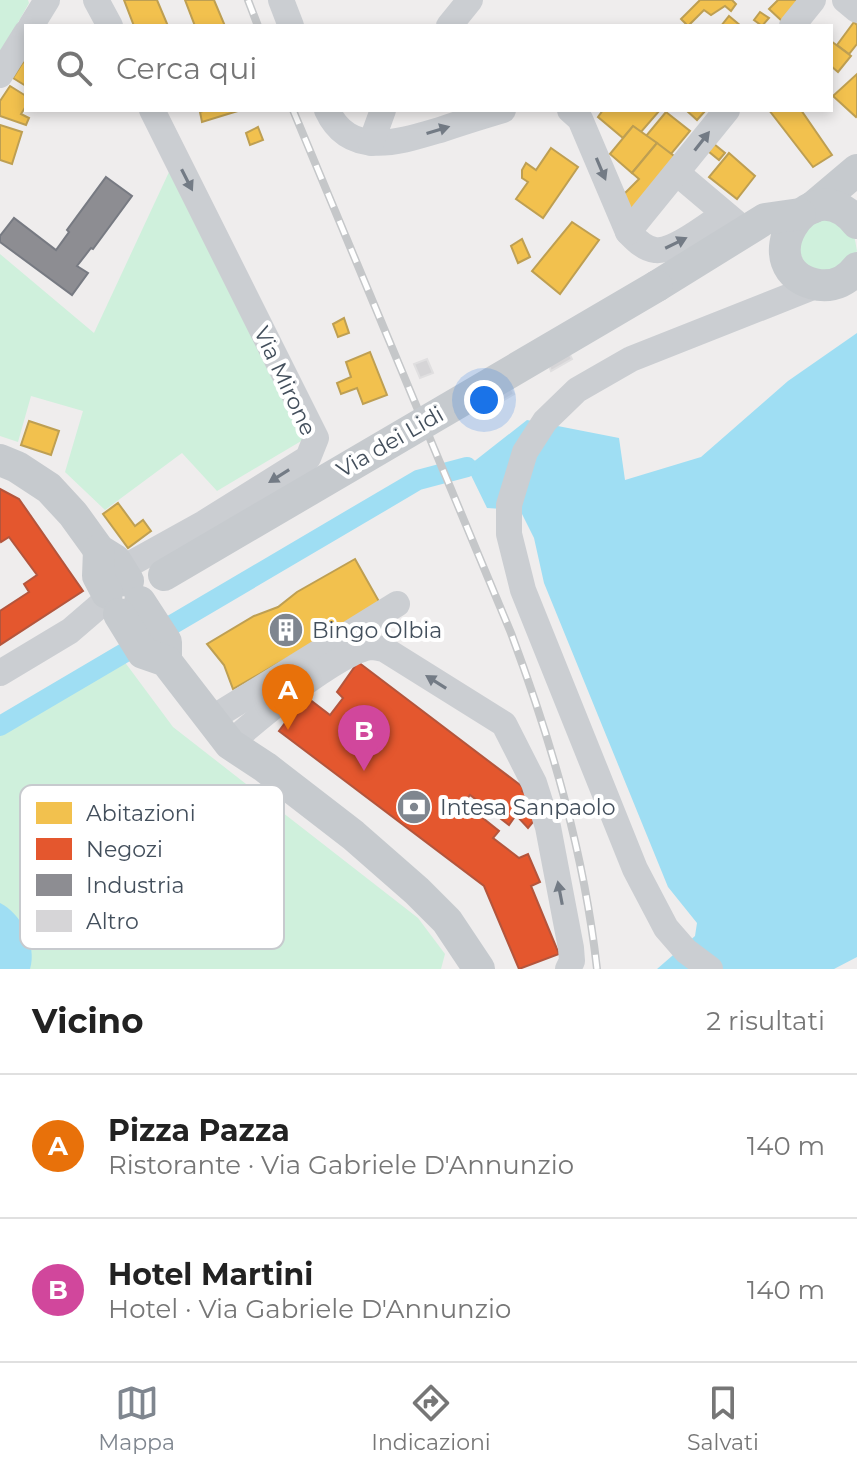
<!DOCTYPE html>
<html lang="it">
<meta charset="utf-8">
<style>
body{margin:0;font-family:Montserrat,sans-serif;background:#f6f6f6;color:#222}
.you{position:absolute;left:484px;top:400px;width:28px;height:28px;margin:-20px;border:6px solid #fff;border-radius:50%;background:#1a73e8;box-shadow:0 0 0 12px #1a73e833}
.badge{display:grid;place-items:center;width:52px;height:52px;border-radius:50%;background:#7f868f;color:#fff;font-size:26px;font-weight:700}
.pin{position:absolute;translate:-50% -66px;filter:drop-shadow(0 2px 4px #0008)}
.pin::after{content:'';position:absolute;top:42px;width:28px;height:24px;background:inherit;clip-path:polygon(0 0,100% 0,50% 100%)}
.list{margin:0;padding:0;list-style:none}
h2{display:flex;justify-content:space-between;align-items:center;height:104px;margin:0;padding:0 32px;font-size:34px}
h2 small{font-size:26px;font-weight:400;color:#767676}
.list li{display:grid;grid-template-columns:52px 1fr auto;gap:24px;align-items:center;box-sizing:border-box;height:144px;padding:0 32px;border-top:2px solid #e0e0e0}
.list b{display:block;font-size:30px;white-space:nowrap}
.list p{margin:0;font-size:26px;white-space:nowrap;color:#767676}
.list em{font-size:26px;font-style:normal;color:#767676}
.icon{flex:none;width:44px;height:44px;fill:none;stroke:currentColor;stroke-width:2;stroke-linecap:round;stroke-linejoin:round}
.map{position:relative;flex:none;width:857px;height:969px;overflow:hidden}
.search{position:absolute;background:#fff;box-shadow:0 4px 12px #0003;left:24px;right:24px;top:24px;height:88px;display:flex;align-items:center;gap:20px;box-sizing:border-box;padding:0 28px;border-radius:0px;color:#767676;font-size:30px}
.sheet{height:392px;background:#fff}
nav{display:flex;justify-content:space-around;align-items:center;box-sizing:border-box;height:112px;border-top:2px solid #e0e0e0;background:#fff;font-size:22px;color:#767676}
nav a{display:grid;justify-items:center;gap:4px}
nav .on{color:#7f868f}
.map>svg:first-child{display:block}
.green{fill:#cff0dc}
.water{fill:#9fdef3}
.homes{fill:#f2c14e;stroke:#be9f52;stroke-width:2}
.shops{fill:#e4572e;stroke:#b4553c;stroke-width:2;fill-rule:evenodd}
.industry{fill:#8d8d92;stroke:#777a82;stroke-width:2}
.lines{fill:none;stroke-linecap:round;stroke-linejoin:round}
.canal{stroke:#9fdef3;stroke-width:20}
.building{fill:#d6d5d7;stroke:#e0dfe0;stroke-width:2}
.minor{stroke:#cbced2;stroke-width:26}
.major{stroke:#c6cace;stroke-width:32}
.rail-casing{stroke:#c5c7c9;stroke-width:8}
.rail{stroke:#fff;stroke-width:5;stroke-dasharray:15;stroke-linecap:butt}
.major-bridge{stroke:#c6cace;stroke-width:32}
.oneway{fill:#737b85}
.labels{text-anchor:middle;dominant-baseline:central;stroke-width:8;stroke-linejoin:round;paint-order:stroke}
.street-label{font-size:22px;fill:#434f5c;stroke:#fff}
.poi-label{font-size:22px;fill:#434f5c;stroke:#fff;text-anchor:start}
.key{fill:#fff;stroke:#c7cace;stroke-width:2}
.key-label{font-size:22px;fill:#434f5c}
</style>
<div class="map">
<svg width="857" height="969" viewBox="0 0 857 969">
<rect width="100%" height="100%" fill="#efeded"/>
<g class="green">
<polygon points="0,0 28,0 29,3 0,55"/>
<polygon points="169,172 308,437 217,491 182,453 105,510 65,472 83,411 31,396 18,442 0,436 0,254 94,333"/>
<polygon points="815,214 853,229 857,251 847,269 808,273 794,237"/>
<polygon points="124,661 173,727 418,918 445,954 441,969 0,969 0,735"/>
</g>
<g class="water">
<polygon points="857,333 857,957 834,969 657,969 695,936 697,923 668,887 544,583 534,538 520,510 487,508 467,467 527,420 619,438 625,480 701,457 788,381"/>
<path d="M0,903C22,914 37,946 30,969H0Z"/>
</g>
<g class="homes">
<polygon points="124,0 157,0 168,26 134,26"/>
<polygon points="185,0 214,0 225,26 195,26"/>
<polygon points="700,0 732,0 736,4 731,11 725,6 711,15 704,10 688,26 681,19"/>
<polygon points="778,0 802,0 783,22 769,9"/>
<polygon points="760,12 769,18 762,26 754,20"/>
<polygon points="729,16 741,26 721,26"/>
<polygon points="854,22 857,25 857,44 849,54 837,45"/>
<polygon points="831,41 851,56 838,72 831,66"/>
<polygon points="23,62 26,64 26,86 13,78"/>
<polygon points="857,74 857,116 856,117 833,96"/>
<polygon points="10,86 26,96 26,106 21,114 29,118 26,125 0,116 0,101"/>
<polygon points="206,110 241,110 202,122 200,112"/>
<polygon points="603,110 660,110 641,132 633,126 623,138 598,117"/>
<polygon points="686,110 706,110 697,120"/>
<polygon points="769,110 801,110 832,155 813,167"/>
<polygon points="666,112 690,131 671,154 646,136"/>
<polygon points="0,125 22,132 12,164 0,160"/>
<polygon points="633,126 657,143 632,173 610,154"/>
<polygon points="258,127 263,140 250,145 246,133"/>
<polygon points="657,143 678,159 635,210 628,210 624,194 639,179 632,173"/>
<polygon points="714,144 725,153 719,160 708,151"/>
<polygon points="551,148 578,167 543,218 516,199 528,182 522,178 522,170 526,163 536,170"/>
<polygon points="729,153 755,176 737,199 709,177"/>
<polygon points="572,222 599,240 560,294 532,271"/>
<polygon points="522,239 530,257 518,263 511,246"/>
<polygon points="344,318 349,333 338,337 333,324"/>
<polygon points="370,352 387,395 363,404 357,388 341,394 337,383 351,377 346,362"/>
<polygon points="29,421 59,431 51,455 21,445"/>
<polygon points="118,503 135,526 143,520 151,531 128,548 103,514"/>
<polygon points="355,559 381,605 233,689 224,665 207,644 254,616 278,607 297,592"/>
</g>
<g class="shops">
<polygon points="0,489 19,499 83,591 0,645 0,611 29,592 24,584 37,575 9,537 1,542 0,540"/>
<path d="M358,662L524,788L522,791L529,797L537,817L528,828L516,815L509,825L470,795L464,803L499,831L493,838L519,858L528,854L540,882L531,886L559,954L519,969L484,886L279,731L305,696L330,715L343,698L337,692ZM365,729L376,738L370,746L359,737Z"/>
</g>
<polygon class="industry" points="106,177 132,196 93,249 91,248 77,266 88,273 72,295 0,242 0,236 14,218 56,250 69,232 67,230"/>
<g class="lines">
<polyline class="canal" points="0,726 418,480 467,467"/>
</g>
<g class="building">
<polygon points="568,351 572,359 551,371 548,363"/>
<polygon points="427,359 433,373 420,378 414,364"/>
<polygon points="510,386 514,394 484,412 479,403"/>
</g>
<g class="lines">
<g class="minor">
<polyline points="96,0 110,26"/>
<polyline points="281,0 291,26"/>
<polyline points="845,0 857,10"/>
<polyline points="31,26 47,0"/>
<polyline points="449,26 470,0"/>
<polyline points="792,26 813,0"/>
<polyline points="0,75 26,33"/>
<path d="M327,110C350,160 402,141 443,129C463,122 483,116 503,110"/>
<path d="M570,110L580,119L628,232C635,239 644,249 655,250C673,253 709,224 724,214"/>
<polyline points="371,143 383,110"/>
<polyline points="677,173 735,222"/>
<polyline points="628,232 727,110"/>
<polyline points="121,569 204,523 308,458 316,438 152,110"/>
<polyline points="0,673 70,631 106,600"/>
<polyline points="211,719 397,604"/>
<path d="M230,744C252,722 343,648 372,647C376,647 380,649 384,649L504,724L534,783L548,827L571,948L572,961L568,969"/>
<polyline points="710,969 686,951 666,928 635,869 523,590 509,534 509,505 525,452 545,421 577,390 631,359 818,285"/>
</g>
<g class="major">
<polyline points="812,208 857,170"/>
<path d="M857,223C807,162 745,273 819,285C834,287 848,280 857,268"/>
<polyline points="657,286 765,219 800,214"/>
<polyline points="0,460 17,467 49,488 73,514 99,550 115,560 128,581"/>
<polyline points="99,550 98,576 107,593"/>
<polyline points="140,602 166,642 166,661"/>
<polyline points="119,614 143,653 166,661 230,744 265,767 353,835 417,891 447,921 479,969"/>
</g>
<g class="rail-casing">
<g id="rail">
<polyline points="248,0 258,26"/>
<path d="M293,110L511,633C552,743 584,853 597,969"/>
</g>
</g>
<use href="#rail" class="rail"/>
<polyline class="major-bridge" points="164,575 657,286"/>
</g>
<defs><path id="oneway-solid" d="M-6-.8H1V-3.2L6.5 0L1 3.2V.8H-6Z" transform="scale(2)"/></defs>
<g class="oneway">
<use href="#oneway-solid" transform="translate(438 130) rotate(-17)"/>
<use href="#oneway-solid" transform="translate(702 141) rotate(-52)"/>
<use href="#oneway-solid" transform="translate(601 169) rotate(67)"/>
<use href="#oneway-solid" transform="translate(187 180) rotate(63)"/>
<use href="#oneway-solid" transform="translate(676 243) rotate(-26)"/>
<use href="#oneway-solid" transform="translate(279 476) rotate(148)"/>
<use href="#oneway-solid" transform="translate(436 682) rotate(-148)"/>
<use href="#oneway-solid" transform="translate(560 893) rotate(-101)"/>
</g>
<defs>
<g id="building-disc" transform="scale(1.8)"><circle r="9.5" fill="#7f868f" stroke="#fff"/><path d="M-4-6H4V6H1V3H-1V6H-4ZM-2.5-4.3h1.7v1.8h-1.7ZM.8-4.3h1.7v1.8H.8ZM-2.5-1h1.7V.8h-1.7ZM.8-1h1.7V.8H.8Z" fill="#fff"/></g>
<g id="bank-disc" transform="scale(1.8)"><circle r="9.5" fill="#7f868f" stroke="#fff"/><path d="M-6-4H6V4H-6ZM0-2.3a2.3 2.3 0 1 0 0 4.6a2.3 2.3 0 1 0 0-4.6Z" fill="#fff"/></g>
</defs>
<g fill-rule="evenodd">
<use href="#building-disc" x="286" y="630"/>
<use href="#bank-disc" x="414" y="807"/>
</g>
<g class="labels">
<g class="street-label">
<text transform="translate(285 381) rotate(65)">Via Mirone</text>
<text transform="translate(390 442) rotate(-30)">Via dei Lidi</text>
</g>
<g class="poi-label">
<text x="312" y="630">Bingo Olbia</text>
<text x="440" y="807">Intesa Sanpaolo</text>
</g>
</g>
<rect x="20" y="785" width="264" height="164" rx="12" class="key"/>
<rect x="36" y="802" width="36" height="22" fill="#f2c14e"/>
<rect x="36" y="838" width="36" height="22" fill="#e4572e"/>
<rect x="36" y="874" width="36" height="22" fill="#8d8d92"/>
<rect x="36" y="910" width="36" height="22" fill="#d6d5d7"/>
<g class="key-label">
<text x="86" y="821">Abitazioni</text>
<text x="86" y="857">Negozi</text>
<text x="86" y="893">Industria</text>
<text x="86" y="929">Altro</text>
</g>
</svg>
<div class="you"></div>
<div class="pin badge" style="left:288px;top:730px;background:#e8710a">A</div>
<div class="pin badge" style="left:364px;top:771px;background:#d1479c">B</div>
<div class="search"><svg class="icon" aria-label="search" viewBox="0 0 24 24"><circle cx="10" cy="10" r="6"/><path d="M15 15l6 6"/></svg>Cerca qui</div>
</div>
<section class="sheet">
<h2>Vicino<small>2 risultati</small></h2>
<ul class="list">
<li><span class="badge" style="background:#e8710a">A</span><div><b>Pizza Pazza</b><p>Ristorante · Via Gabriele D'Annunzio</p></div><em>140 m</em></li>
<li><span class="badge" style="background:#d1479c">B</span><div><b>Hotel Martini</b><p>Hotel · Via Gabriele D'Annunzio</p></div><em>140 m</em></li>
</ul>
</section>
<nav>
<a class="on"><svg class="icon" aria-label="map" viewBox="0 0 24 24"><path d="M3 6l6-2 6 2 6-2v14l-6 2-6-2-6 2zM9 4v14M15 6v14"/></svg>Mappa</a>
<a><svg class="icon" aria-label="directions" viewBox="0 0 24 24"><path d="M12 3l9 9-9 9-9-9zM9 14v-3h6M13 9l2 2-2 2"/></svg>Indicazioni</a>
<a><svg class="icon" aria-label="saved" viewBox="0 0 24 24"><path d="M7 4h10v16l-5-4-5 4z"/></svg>Salvati</a>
</nav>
